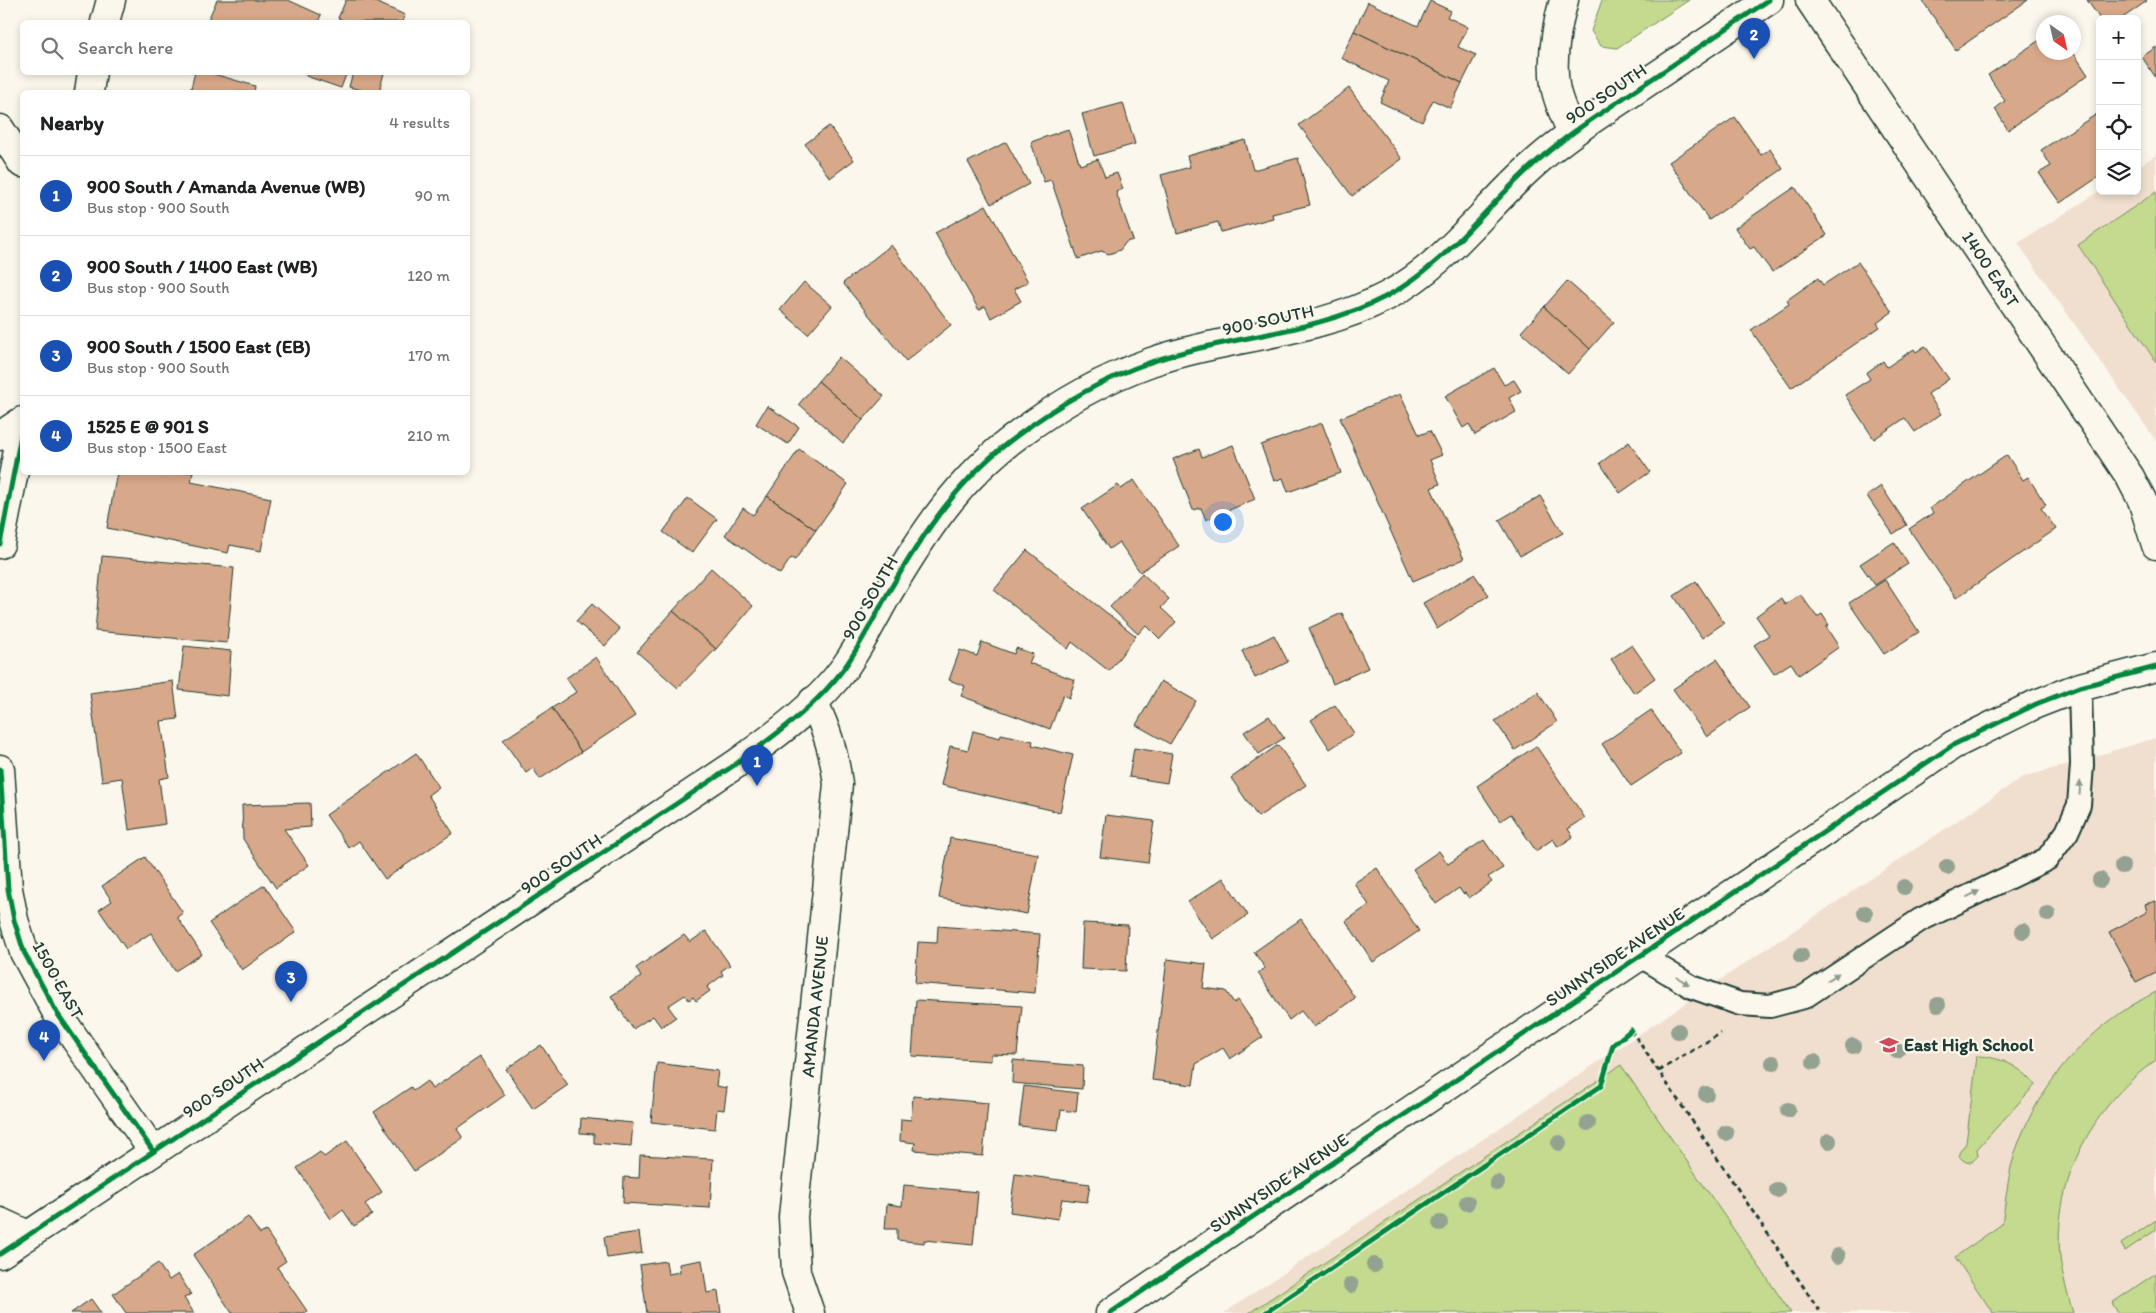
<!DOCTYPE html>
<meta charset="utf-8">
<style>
body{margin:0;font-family:Itim,sans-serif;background:#f6f6f6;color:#202124}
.controls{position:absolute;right:15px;top:15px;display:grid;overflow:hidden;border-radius:8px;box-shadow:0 2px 8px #0003}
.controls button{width:45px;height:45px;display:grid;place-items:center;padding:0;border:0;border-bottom:1px solid #e0e0e0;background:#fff;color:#202124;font:25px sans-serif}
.compass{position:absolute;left:2036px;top:15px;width:45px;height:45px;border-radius:50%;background:#fff;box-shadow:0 2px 8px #0003;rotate:146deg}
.you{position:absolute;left:1222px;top:521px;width:18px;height:18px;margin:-12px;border:4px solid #fff;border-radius:50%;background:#1a73e8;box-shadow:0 0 0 8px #1a73e833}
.badge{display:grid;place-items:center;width:32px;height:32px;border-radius:50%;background:#d1495b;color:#fff;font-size:16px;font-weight:700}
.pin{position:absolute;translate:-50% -41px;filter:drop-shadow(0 1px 2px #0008)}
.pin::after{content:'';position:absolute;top:26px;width:18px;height:15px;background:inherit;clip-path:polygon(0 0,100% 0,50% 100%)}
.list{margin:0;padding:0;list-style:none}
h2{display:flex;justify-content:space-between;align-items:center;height:65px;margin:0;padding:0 20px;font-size:21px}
h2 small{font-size:16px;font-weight:400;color:#757577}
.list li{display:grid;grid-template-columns:32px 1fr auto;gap:15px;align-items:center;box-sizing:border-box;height:80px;padding:0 20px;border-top:1px solid #e0e0e0}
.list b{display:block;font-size:19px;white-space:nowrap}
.list p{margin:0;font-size:16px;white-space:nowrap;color:#757577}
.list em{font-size:16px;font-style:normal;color:#757577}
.icon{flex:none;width:28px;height:28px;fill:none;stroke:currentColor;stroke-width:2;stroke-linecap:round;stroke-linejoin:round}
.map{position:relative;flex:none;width:2156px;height:1313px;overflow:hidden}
.search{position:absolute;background:#fff;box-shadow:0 2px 8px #0003;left:20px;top:20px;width:450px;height:55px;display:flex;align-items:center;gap:12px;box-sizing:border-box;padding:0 18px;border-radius:8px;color:#757577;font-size:19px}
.panel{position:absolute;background:#fff;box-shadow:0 2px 8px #0003;left:20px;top:90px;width:450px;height:385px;border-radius:8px}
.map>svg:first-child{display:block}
.built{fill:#f0dfce}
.green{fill:#c4da8f;stroke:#728c62}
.building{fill:#d7a889;stroke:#1f3d34}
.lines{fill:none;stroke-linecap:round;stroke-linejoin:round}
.lane-casing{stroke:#1f3d34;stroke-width:26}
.street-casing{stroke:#1f3d34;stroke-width:31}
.secondary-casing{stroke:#1f3d34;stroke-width:31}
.path{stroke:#1f3d34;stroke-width:3;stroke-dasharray:5 4;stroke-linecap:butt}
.lane{stroke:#fbf7ec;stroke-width:22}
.street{stroke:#fbf7ec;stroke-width:28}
.secondary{stroke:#fbf7ec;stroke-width:28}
.cycleway-casing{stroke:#fbf7ec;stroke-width:8}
.cycleway{stroke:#00873e;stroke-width:5}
.tree{fill:#94a291}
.oneway{fill:#8d9a90}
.labels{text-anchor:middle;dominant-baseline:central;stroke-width:4.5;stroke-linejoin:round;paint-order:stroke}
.street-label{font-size:18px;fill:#1f3d34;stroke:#fbf7ec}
.poi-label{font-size:18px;font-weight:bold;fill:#1f3d34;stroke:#fbf7ec;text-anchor:start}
</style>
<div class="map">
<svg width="2156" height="1313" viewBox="0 0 2156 1313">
<rect width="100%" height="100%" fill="#fbf7ec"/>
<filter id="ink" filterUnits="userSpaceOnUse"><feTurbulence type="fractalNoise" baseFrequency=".02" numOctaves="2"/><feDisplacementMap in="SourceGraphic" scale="10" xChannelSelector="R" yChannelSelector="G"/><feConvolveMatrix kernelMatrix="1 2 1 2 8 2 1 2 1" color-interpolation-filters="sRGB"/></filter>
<g filter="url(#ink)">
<g class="built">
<polygon points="2156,155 2156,441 2018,243 2100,191 2137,191 2137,167"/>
<polygon points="2156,738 2156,1313 1224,1313 2021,778"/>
</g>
<g class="green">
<polygon points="1602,0 1689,0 1617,48 1601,46 1591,31"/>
<polygon points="2156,192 2156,362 2078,245"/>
<path d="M2156,992V1060C2094,1104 2053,1179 2060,1257C2062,1276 2068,1295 2073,1313H1993L1955,1257L2002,1224C2005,1205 2007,1186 2011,1167C2030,1092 2087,1026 2156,992Z"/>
<path d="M1977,1056C2000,1057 2021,1066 2035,1085L1977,1149L1978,1155C1975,1160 1972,1163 1966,1162L1959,1157V1153L1966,1143Z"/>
<polygon points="1621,1065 1791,1313 1249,1313"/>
<polygon points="2156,1220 2156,1230 2125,1251 2121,1244"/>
<polygon points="2156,1273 2156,1313 2118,1313 2112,1303"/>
</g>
<g class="building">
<polygon points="217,0 288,0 321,15 318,22 207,22"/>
<polygon points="346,0 371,0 405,15 402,22 347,22 338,18"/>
<polygon points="1922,0 2028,0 1956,50"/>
<polygon points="2087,0 2146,0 2147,1 2121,19 2100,19"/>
<polygon points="1430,1 1451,11 1447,17 1468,27 1458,47 1476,55 1462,83 1354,31 1368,2 1418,26"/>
<polygon points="1354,31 1462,83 1450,108 1433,100 1422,122 1380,102 1389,81 1341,58"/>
<polygon points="2044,37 2044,52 2073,52 2088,75 2008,130 1995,109 2005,101 1988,75"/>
<polygon points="2156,47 2156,78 2142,57"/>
<polygon points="195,72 207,72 255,86 254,92 190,92"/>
<polygon points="307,72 347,72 341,88 306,76"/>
<polygon points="353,72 384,73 379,92 370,92 349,87"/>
<polygon points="1349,88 1402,159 1352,196 1299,125"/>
<polygon points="1123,103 1135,144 1094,156 1082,114"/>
<polygon points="2100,112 2100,176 2060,203 2039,173 2051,166 2041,150"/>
<polygon points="1735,117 1761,155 1770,149 1783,169 1709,220 1669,162"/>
<polygon points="829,126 854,160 830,178 805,144"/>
<polygon points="1068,129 1080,165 1098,159 1105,177 1117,173 1123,189 1116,192 1133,240 1126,242 1120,250 1109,254 1101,251 1078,259 1051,180 1044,182 1031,142"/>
<polygon points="1245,140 1253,170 1298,158 1310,205 1272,214 1273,218 1221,232 1218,222 1177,233 1161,175 1190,167 1187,156"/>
<polygon points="1006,142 1029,184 991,204 968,162"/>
<polygon points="1795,187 1827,235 1772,272 1754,247 1750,249 1735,228"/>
<polygon points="986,205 1028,282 1014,289 1021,301 991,318 985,306 979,310 935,233"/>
<polygon points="891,245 951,325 906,361 843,283"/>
<polygon points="1858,262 1892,312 1877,323 1880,327 1791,388 1751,330 1789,304 1787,300 1818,278 1823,285"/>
<polygon points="1567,281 1614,322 1590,349 1544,307"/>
<polygon points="804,282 832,306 808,334 780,310"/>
<polygon points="1544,307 1590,349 1568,374 1521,332"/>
<polygon points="1925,346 1949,379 1928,394 1941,414 1915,432 1905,418 1874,439 1845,395 1870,379 1866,373 1883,361 1887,367 1914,349 1916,352"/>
<polygon points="839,357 884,396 863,420 818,381"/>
<polygon points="1494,368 1504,385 1514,380 1521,391 1509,398 1516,412 1475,435 1469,424 1463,428 1445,396"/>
<polygon points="818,381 863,420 843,443 799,404"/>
<polygon points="1400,394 1419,435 1430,431 1442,455 1430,460 1440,484 1431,488 1464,559 1413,581 1340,418"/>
<polygon points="767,406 799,427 788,444 756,424"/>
<polygon points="1322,423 1341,473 1288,492 1283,478 1274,481 1261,445"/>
<polygon points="1629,442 1650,472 1620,493 1600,463"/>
<polygon points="1233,445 1255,499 1206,520 1201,508 1193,510 1173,459 1199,449 1202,457"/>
<polygon points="799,449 848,484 816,530 767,496"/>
<polygon points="2007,455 2023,480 2028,477 2046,505 2041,508 2056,529 1956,598 1909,529 1933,513 1930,508"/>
<polygon points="117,472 148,472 165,476 166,472 193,472 191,482 271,498 261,551 230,545 228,553 107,528"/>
<polygon points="1134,480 1179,546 1140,572 1119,542 1109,549 1082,509 1118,485 1121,489"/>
<polygon points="1881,486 1907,525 1893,534 1867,496"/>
<polygon points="767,496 816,530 795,560 791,558 780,574 725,535 743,508 753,515"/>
<polygon points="1540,496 1563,533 1520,556 1499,520"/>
<polygon points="688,498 717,519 692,553 663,532"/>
<polygon points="1894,542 1908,564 1875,585 1860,564"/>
<polygon points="1027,550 1136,636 1109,671 1072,642 1068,649 994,590"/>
<polygon points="102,556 234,568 227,643 95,631"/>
<polygon points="711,568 753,606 716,649 673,611"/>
<polygon points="1142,573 1169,599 1161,608 1176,622 1160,639 1146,625 1138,634 1110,607"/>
<polygon points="1474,574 1489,595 1437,629 1423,603"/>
<polygon points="1885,580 1919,632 1884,654 1849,603"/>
<polygon points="1696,581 1724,623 1702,638 1674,596"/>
<polygon points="1800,594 1817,617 1822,614 1829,625 1826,627 1839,647 1799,675 1791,663 1774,674 1754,645 1769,635 1756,616 1781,598 1785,605"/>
<polygon points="592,604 620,629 605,646 576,621"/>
<polygon points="673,611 716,649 678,688 637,652"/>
<polygon points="1342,613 1368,668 1333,684 1309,628"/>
<polygon points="1274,635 1288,662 1255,678 1242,651"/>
<polygon points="982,642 1014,654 1016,648 1033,654 1029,663 1075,680 1069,698 1063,695 1050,729 961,696 965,686 949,680 960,650 977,656"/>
<polygon points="1632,645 1655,678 1634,693 1611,659"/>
<polygon points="184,646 231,651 228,696 179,690"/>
<polygon points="596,657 635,716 581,752 552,708 576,692 566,678"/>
<polygon points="1717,659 1750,707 1707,737 1673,689"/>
<polygon points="173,681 178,719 161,721 169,777 159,779 165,824 129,830 122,778 102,781 90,693"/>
<polygon points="1161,681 1196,701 1170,744 1136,725"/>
<polygon points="1538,692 1557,722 1515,750 1495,721"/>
<polygon points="1335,705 1354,733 1330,749 1311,720"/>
<polygon points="552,708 581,752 540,779 533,768 526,773 503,740"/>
<polygon points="1651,710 1681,753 1631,786 1602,744"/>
<polygon points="1269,716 1284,738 1259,754 1244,732"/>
<polygon points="973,731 1000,738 1001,734 1033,741 1032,745 1073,755 1060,812 941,785 950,746 968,750"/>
<polygon points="1278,745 1306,785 1258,817 1231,778"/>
<polygon points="1536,746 1585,818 1568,829 1573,837 1558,847 1553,839 1536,851 1511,814 1500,821 1477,786"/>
<polygon points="1134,748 1172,754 1167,783 1129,777"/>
<polygon points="416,753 439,787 428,795 453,833 385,879 359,841 349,848 326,815"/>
<polygon points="310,803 311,827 284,829 309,865 276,888 243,839 242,805"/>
<polygon points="1106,815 1154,821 1148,863 1100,857"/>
<polygon points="950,838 1038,854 1027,914 939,898"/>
<polygon points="1484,840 1503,868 1488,877 1492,882 1469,898 1465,893 1463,894 1459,888 1436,904 1413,869 1439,851 1448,864"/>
<polygon points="145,857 183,913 177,917 202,954 175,971 151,933 126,949 99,910 112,901 102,886"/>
<polygon points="1377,868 1419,931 1373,962 1346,921 1369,905 1354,883"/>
<polygon points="1223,878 1248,915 1213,939 1188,902"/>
<polygon points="264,885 296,932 242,970 209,923"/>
<polygon points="2156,901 2156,972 2136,982 2109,932 2147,912 2145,904"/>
<polygon points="1301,919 1355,998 1314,1027 1301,1011 1289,1020 1258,973 1265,968 1254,952"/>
<polygon points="1083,923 1128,925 1126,971 1081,969"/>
<polygon points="938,926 1040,934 1035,993 915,983 918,942 937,943"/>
<polygon points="706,931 730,965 721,971 723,975 707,987 710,991 696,1001 693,997 689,1000 685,995 668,1006 676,1017 661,1027 653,1016 633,1029 611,996 641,977 636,968 684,935 690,942"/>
<polygon points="1167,959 1206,964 1203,988 1226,991 1234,1003 1238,1000 1263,1037 1230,1059 1223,1048 1196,1064 1193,1085 1152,1080"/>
<polygon points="916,1000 1022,1006 1017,1055 991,1054 991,1061 912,1056"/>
<polygon points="541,1045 568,1085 533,1109 506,1069"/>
<polygon points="480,1057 505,1095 457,1129 463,1138 414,1171 374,1112 411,1087 413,1091 427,1081 432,1089"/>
<polygon points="1013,1060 1083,1066 1082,1089 1012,1083"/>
<polygon points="657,1063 718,1071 716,1086 727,1088 724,1110 717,1109 715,1129 651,1122"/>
<polygon points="1024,1086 1078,1093 1076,1112 1061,1110 1058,1130 1019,1126"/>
<polygon points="913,1096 988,1103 983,1156 914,1150 915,1143 900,1141 901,1119 911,1120"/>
<polygon points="581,1118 633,1123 631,1146 594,1143 594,1134 580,1133"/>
<polygon points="347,1141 382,1192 365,1204 372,1215 354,1226 343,1210 331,1219 297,1168 320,1152 324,1157"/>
<polygon points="640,1155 713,1159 710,1208 623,1203 624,1177 639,1178"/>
<polygon points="1015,1174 1090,1184 1087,1202 1062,1199 1058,1219 1010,1212"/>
<polygon points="904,1185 978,1192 973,1245 924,1240 924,1243 897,1240 897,1229 885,1229 887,1204 902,1206"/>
<polygon points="248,1217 260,1234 266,1231 286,1261 277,1267 307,1311 304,1313 232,1313 193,1255"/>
<polygon points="639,1232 642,1253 607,1258 604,1237"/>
<polygon points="702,1260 707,1293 718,1291 721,1313 647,1313 640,1265 666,1261 668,1274 680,1272 679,1264"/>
<polygon points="158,1263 169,1280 178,1274 191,1294 184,1298 194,1313 126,1313 113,1294"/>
<polygon points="91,1299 101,1313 71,1313"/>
</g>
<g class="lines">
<g class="lane-casing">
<polyline id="lane" points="1641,956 1692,987 1740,1004 1770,1006 1804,997 1920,920 2047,859 2067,832 2079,805 2082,765 2080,687"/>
</g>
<g class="street-casing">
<g id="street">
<path d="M1564,0C1556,28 1551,56 1555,85C1557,101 1566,118 1572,133"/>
<path id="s1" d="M1810,0L2130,477L2142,500L2156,545"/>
<polyline points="105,22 111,0"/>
<polyline points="89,92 92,72"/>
<polyline points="0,436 22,421"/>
<polyline points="0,1222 28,1235"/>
<path id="s2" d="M810,1313L796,1272L793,1217L838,784C834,752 827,730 813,701"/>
</g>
</g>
<g class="secondary-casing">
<g id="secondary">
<polyline points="0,129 22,163"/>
<polyline points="0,544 22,430"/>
<polyline points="0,769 8,889 14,920 24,952 57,1013 153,1151"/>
<path d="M0,1254L736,764C774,736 817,706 845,667C861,644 874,618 888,593C924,532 960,477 1018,435C1059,404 1103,379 1151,362C1229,335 1313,335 1387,296C1447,264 1485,207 1535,163C1564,137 1598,115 1631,93C1677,62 1723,31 1769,0"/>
<polyline points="1110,1313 1953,745 2036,704 2080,687 2156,667"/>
</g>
</g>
<g class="path">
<polyline points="1631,1030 1821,1313"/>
<polyline points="1659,1071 1721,1033"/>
</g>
<use href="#lane" class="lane"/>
<use href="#street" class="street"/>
<use href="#secondary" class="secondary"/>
<g class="cycleway-casing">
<g id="cycleway">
<polyline points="0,544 22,430"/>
<polyline points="0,769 8,889 14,920 24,952 57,1013 153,1151"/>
<path d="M0,1254L736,764C774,736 817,706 845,667C861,644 874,618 888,593C924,532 960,477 1018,435C1059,404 1103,379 1151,362C1229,335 1313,335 1387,296C1447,264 1485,207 1535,163C1564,137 1598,115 1631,93C1677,62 1723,31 1769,0"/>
<polyline points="1110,1313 1953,745 2036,704 2080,687 2156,667"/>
<polyline points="1265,1313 1601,1086 1613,1045 1631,1030"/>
</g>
</g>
<use href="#cycleway" class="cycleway"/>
</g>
<g class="tree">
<circle cx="2122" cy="866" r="8"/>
<circle cx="1947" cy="867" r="8"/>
<circle cx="2100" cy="880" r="8"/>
<circle cx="1904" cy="887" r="8"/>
<circle cx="1865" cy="913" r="8"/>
<circle cx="2048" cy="914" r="8"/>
<circle cx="2023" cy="931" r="8"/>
<circle cx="1801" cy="956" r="8"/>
<circle cx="1938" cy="1005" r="8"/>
<circle cx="1678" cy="1031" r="8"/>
<circle cx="1853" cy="1046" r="8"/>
<circle cx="1897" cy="1051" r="8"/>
<circle cx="1814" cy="1062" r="8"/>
<circle cx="1773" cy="1063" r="8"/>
<circle cx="1706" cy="1094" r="8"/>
<circle cx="1788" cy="1110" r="8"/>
<circle cx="1588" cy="1123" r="8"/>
<circle cx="1726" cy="1133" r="8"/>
<circle cx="1829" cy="1141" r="8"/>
<circle cx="1559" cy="1143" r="8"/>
<circle cx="1497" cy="1183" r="8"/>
<circle cx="1777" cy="1190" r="8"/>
<circle cx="1467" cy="1203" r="8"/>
<circle cx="1440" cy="1223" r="8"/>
<circle cx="1838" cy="1256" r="8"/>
<circle cx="1374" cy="1265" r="8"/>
<circle cx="1351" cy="1285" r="8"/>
</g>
<defs><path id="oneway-solid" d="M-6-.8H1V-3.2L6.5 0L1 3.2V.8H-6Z" transform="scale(1.25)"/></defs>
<g class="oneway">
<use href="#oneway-solid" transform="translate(2080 788) rotate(-86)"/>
<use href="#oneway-solid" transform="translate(1973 894) rotate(-26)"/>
<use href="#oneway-solid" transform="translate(1833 977) rotate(-34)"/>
<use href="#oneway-solid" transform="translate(1683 981) rotate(32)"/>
</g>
</g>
<defs>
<g id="school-bare" transform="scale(1.5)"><path d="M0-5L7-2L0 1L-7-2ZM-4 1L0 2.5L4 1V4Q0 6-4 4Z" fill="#d1495b" stroke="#fbf7ec" stroke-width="2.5" paint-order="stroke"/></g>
</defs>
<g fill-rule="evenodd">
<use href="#school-bare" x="1889" y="1045"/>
</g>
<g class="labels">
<g class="street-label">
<text transform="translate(1606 94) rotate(-34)">900 SOUTH</text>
<text stroke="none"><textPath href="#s1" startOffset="324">1400 EAST</textPath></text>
<text transform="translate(1268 320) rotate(-12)">900 SOUTH</text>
<text transform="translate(870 598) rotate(-60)">900 SOUTH</text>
<text transform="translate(561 864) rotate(-34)">900 SOUTH</text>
<text transform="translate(1615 957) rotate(-34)">SUNNYSIDE AVENUE</text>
<text transform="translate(58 980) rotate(61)">1500 EAST</text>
<text stroke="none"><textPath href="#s2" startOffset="310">AMANDA AVENUE</textPath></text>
<text transform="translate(223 1088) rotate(-34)">900 SOUTH</text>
<text transform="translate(1279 1183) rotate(-34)">SUNNYSIDE AVENUE</text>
</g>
<g class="poi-label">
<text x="1904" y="1045">East High School</text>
</g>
</g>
</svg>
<div class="controls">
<button>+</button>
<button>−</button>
<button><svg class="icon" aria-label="locate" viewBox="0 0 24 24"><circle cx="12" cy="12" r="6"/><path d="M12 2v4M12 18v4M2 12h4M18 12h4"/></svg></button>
<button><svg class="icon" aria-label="layers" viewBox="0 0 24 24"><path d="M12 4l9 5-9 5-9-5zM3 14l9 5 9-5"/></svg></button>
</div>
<svg class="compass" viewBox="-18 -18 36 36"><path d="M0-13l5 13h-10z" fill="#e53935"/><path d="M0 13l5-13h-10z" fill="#757577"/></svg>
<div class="you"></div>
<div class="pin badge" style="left:757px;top:786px;background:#1a4fb4">1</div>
<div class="pin badge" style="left:1754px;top:59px;background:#1a4fb4">2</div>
<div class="pin badge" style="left:291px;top:1002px;background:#1a4fb4">3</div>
<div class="pin badge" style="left:44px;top:1061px;background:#1a4fb4">4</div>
<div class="search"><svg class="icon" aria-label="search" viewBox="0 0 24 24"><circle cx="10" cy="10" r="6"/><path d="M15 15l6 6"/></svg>Search here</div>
<section class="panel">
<h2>Nearby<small>4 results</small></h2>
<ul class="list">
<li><span class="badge" style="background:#1a4fb4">1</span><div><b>900 South / Amanda Avenue (WB)</b><p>Bus stop · 900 South</p></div><em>90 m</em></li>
<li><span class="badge" style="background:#1a4fb4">2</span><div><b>900 South / 1400 East (WB)</b><p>Bus stop · 900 South</p></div><em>120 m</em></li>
<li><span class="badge" style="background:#1a4fb4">3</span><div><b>900 South / 1500 East (EB)</b><p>Bus stop · 900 South</p></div><em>170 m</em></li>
<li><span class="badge" style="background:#1a4fb4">4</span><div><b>1525 E @ 901 S</b><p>Bus stop · 1500 East</p></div><em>210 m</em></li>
</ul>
</section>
</div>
